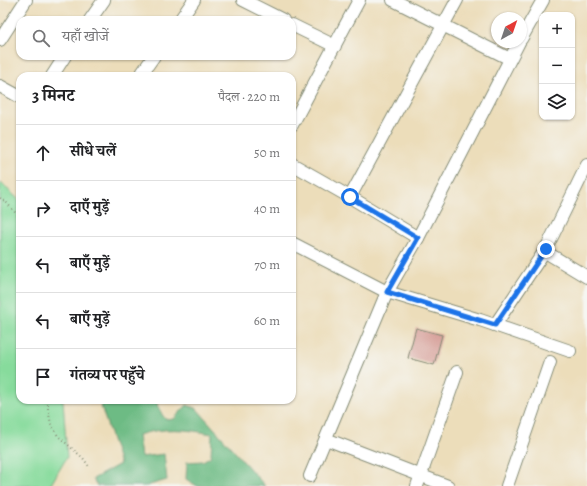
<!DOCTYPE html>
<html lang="hi">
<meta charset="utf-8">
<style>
body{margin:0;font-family:Alegreya,"Noto Serif Devanagari",serif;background:#f6f6f6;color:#202124}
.controls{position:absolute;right:12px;top:12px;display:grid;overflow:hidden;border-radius:8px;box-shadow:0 1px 3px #0004}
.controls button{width:36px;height:36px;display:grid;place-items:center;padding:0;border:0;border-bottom:1px solid #e0e0e0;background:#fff;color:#202124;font:20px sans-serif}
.compass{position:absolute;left:491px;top:12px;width:36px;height:36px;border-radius:50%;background:#fff;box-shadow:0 1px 3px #0004;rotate:40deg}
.stop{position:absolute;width:12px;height:12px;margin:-9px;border:3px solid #1a73e8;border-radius:50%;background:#fff}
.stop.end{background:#1a73e8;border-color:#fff;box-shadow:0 1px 4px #0008}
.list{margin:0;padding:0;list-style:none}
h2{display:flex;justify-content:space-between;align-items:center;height:52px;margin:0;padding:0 16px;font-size:17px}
h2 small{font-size:13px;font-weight:400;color:#757577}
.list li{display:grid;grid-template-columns:26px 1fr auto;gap:12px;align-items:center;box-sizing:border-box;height:56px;padding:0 16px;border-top:1px solid #e0e0e0}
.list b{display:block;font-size:15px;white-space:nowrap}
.list em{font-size:13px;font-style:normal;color:#757577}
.icon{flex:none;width:22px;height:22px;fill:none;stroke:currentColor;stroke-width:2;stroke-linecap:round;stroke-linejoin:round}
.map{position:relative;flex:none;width:587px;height:486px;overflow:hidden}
.search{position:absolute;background:#fff;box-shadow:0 1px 3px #0004;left:16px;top:16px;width:280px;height:44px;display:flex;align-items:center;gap:10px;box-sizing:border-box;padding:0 14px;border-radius:12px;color:#757577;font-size:15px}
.panel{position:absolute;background:#fff;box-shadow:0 1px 3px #0004;left:16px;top:72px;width:280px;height:332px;border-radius:12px}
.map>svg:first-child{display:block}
.green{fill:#87db9c;stroke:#538c68}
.forest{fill:#6dbb84;stroke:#467c5c}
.building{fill:#d69d96}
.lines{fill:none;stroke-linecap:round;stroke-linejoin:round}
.street-casing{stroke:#868d77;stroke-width:14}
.path{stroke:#868d77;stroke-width:2;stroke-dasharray:1 3;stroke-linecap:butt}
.street{stroke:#fff;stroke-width:12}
.route{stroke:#1a73e8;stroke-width:5}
</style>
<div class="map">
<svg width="587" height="486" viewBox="0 0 587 486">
<rect width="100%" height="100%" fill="#f6f6f2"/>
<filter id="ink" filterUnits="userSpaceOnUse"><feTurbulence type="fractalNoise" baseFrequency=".025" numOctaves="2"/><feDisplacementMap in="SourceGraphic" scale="8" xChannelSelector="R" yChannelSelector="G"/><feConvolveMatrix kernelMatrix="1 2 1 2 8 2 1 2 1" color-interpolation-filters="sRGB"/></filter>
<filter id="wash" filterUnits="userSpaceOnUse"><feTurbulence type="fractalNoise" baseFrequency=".012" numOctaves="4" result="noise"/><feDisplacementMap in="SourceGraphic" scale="16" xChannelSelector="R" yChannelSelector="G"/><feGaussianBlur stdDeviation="0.9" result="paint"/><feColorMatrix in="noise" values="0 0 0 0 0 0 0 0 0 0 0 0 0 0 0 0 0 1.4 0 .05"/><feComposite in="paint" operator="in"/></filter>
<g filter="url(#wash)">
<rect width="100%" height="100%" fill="#ecddba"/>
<polygon class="green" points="0,182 20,201 20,400 63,400 67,457 50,486 0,486"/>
<path class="forest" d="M99,400H159L157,405L163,416L167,420L174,419L187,405L197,409L265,486H197L186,479L187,462L203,461L211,456L212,434C186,429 163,427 138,435L141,457L164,454L167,480L146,486H97L93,479L120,464Z"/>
<g id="blocks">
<polygon class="building" points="416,328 442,335 434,365 408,358"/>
</g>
</g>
<g filter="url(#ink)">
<use href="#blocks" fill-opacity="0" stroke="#868d77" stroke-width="1"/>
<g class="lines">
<g class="street-casing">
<g id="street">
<polyline points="243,0 283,20"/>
<polyline points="393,0 510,59"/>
<polyline points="90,20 104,0"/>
<polyline points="180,20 194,0"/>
<polyline points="292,25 335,46"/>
<polyline points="521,39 543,0"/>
<polyline points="0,40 26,0"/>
<polyline points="52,76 65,56"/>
<polyline points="140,76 154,56"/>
<polyline points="0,86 20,97"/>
<polyline points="292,125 359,0"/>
<polyline points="292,164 350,197 418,238"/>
<polyline points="350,197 457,0"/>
<polyline points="292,243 387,292 480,320 570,351"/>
<polyline points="544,251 587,277"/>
<polyline points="495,325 546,249 587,165"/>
<polyline points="326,439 448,486"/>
<polyline points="310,476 387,292 418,238 519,42"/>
<polyline points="417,486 457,372"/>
<polyline points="507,486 550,362"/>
</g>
</g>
<g class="path">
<polyline points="0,198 6,202 20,218"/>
<polyline points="48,400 48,409 51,424 58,436 83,458 90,468"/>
</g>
<use href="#street" class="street"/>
</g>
</g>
<g class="lines" filter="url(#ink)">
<polyline class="route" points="350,197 418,238 387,292 495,325 546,249"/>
</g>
</svg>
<div class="controls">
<button>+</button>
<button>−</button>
<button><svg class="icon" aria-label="layers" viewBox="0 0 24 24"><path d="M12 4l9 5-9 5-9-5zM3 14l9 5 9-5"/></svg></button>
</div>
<svg class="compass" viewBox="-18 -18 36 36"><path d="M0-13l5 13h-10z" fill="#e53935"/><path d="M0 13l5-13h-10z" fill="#757577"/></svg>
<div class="stop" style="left:350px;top:197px"></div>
<div class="stop end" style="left:546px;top:249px"></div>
<div class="search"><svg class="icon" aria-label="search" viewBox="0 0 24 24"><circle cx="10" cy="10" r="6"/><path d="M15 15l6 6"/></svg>यहाँ खोजें</div>
<section class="panel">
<h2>3 मिनट<small>पैदल · 220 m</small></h2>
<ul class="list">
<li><svg class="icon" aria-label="ahead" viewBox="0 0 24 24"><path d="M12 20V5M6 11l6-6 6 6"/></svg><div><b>सीधे चलें</b></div><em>50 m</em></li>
<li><svg class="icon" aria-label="right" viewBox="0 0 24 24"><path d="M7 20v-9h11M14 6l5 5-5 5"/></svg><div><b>दाएँ मुड़ें</b></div><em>40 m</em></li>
<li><svg class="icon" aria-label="left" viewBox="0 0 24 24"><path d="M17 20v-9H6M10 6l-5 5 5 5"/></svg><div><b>बाएँ मुड़ें</b></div><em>70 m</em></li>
<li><svg class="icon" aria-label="left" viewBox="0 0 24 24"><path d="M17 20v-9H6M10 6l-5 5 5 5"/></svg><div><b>बाएँ मुड़ें</b></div><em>60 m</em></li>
<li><svg class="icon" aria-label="arrive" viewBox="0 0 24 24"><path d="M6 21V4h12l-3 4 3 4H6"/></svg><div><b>गंतव्य पर पहुँचे</b></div></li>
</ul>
</section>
</div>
